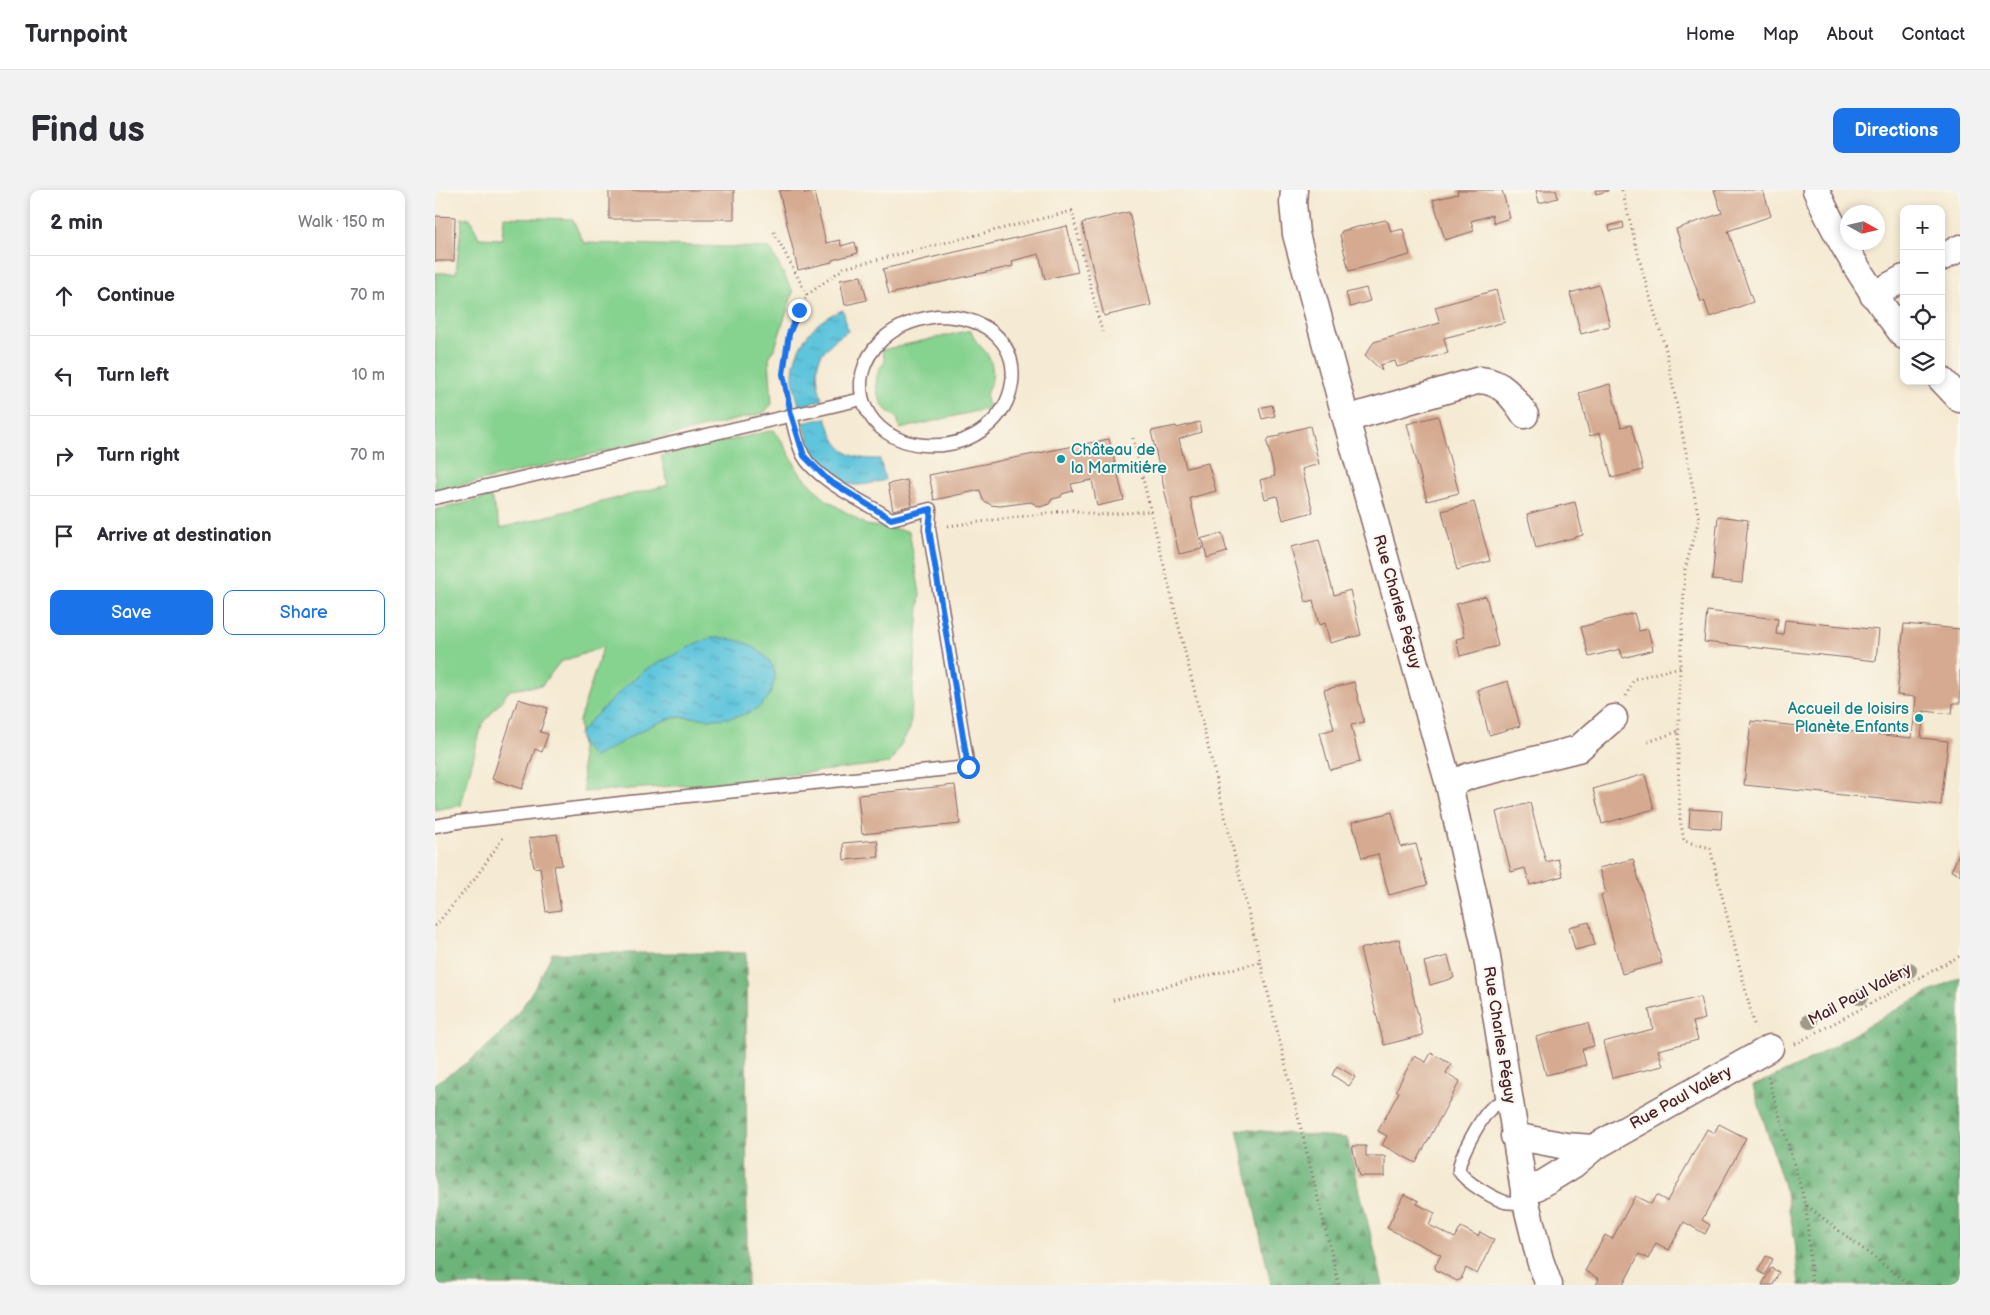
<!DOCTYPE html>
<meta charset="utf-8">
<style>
body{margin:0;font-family:"Balsamiq Sans",sans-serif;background:#f2f2f3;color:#2b2b33}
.controls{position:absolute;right:15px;top:15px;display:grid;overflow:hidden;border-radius:10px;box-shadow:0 2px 8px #0003}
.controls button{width:45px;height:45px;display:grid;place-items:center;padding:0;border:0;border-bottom:1px solid #e1e1e2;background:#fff;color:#2b2b33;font:25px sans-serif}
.compass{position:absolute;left:1405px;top:15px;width:45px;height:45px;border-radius:50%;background:#fff;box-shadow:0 2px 8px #0003;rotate:98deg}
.stop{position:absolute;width:15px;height:15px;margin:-11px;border:4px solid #1a73e8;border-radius:50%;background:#fff}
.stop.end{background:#1a73e8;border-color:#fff;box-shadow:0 1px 5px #0008}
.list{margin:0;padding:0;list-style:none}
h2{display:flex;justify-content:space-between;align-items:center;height:65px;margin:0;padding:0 20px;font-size:21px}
h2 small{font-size:16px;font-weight:400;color:#7c7c81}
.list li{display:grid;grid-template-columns:32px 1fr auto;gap:15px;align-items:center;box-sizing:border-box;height:80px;padding:0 20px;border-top:1px solid #e1e1e2}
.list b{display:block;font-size:19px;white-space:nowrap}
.list em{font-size:16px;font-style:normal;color:#7c7c81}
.actions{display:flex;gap:10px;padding:15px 20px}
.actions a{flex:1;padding:11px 0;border:1px solid #1a73e8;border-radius:10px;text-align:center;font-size:18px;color:#1a73e8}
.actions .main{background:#1a73e8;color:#fff}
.icon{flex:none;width:28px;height:28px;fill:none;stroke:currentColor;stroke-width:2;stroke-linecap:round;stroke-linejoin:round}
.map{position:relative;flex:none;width:1525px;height:1095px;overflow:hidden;border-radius:10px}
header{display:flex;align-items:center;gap:30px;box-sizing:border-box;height:70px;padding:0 25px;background:#fff;border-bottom:1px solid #e1e1e2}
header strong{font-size:24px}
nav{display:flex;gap:28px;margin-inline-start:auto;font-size:18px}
.intro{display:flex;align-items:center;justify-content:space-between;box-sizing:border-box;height:120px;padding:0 30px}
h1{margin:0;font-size:35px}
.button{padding:12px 22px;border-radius:10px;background:#1a73e8;color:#fff;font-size:18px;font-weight:700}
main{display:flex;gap:30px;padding:0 30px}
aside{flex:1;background:#fff;border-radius:10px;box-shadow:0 2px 8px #0003}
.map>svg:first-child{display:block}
.green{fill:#86d28f;stroke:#68785d}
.forest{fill:url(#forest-firs);stroke:#5b6a52}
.water{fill:url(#water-ripples);stroke:#547284}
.building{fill:#d5aa91}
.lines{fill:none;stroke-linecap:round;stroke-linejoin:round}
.service-casing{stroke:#866666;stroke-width:15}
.minor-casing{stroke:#866666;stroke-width:29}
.path{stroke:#866666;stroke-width:3;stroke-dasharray:1 4;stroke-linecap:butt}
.service{stroke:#fff;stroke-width:12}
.minor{stroke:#fff;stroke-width:26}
.tree{fill:#a19887}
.route{stroke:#1a73e8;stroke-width:6}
.culture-dot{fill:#0f9aa8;stroke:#fbf7ec;stroke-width:2}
.labels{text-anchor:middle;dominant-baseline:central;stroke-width:4;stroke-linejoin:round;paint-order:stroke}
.culture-label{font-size:16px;fill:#0d838f;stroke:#fbf7ec;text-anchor:start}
.street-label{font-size:16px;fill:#4a1f2b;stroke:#fbf7ec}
</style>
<header>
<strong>Turnpoint</strong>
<nav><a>Home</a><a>Map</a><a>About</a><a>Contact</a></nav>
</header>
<div class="intro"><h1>Find us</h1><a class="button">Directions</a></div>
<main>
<aside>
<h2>2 min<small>Walk · 150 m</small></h2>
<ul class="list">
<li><svg class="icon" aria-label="ahead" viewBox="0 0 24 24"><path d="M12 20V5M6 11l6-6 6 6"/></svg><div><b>Continue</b></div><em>70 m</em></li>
<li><svg class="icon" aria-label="left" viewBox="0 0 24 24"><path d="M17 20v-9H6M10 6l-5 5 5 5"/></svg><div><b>Turn left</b></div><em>10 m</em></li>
<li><svg class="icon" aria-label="right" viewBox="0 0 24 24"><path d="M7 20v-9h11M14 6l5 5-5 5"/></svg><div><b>Turn right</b></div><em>70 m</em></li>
<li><svg class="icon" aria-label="arrive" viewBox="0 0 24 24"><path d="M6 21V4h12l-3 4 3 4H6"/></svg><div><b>Arrive at destination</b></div></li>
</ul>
<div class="actions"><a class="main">Save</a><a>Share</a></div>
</aside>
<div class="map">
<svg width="1525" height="1095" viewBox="0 0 1525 1095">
<defs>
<pattern id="forest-firs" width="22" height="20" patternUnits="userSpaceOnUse" patternTransform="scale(1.25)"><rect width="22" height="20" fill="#6cb47a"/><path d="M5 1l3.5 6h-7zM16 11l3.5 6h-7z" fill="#5b9264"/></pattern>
<pattern id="water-ripples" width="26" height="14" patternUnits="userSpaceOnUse" patternTransform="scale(1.25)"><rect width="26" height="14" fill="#5ec5dc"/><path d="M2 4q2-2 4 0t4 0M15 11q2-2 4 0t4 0" fill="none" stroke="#509fb3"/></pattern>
</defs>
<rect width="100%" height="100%" fill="#fbf7ec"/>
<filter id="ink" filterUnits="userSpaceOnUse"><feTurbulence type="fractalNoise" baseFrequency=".02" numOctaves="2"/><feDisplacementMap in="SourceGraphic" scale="10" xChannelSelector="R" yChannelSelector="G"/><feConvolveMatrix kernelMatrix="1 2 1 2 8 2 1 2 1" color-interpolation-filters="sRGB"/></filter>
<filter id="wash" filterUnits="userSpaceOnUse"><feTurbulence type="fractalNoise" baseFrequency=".0096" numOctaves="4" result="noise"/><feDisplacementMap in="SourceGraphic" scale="20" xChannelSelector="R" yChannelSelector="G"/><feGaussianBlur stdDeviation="1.12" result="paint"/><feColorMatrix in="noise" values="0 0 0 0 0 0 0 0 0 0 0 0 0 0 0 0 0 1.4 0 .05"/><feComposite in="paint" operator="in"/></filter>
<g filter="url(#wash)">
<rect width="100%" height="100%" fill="#f5ead3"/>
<g class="green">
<polygon points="69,27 137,29 149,53 335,58 358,102 341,155 334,168 337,214 329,223 0,302 0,83 21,83 27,28 35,28 44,48 67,49"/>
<path d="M536,140C540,157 553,157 557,176C560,192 552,196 551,207C551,210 553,215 554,218L465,239L462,227C443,221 433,186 450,172L447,160Z"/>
<polygon points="339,240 347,251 364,282 390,309 431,335 474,341 485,404 475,539 455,573 284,593 149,602 144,531 168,457 125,472 107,495 75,500 47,535 26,615 0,620 0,320 56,307 66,338 233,295 226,266"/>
</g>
<g class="forest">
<path d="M117,763H311L312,1095H0V893C59,859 89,825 117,763Z"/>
<polygon points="1525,787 1524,1095 1364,1095 1360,1051 1351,1003 1318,896 1369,873 1467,816"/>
<polygon points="802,939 912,948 948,1095 836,1095"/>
</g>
<g class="water">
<path d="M408,120L413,141C381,162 377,173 387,210L364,216C362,206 358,195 358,185C359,155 380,129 408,120Z"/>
<path d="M391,228C401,259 411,270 445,269L450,290C441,292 433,295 423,295C389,296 377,260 368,233Z"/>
<path d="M276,448C290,447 308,450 320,458C332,467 343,477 339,492C333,521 306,528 280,529C264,529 249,525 234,529C209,536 183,556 159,567L147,555L144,544L154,532L190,497L210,480L264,452Z"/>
</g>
<g id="blocks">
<g class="building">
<rect x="174" y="0" width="125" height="29"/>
<polygon points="347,0 369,0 370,4 379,2 391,53 405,50 406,56 420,52 423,63 397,70 397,72 363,80 344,1"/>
<polygon points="1022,0 1067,0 1075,28 1059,33 1057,25 1036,31 1039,41 1010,50 998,10 1023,4"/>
<polygon points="1101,0 1121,0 1123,8 1104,13"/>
<polygon points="1160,0 1173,0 1173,1 1161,4"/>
<polygon points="1279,0 1328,0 1336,26 1293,41 1318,112 1275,127 1269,110 1266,112 1241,39 1287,23"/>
<polygon points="694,22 716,115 669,126 647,33"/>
<polygon points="0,26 20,27 19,71 0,71"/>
<polygon points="950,30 953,32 956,42 968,39 975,65 914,81 905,45 907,41"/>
<polygon points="1188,32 1189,38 1175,41 1174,36"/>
<polygon points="632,36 643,82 610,89 604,64 577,71 578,76 454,104 448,79"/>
<polygon points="426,86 432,110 410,115 405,90"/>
<polygon points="1164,95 1175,136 1146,144 1135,103"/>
<polygon points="931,98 935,111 915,117 911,103"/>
<polygon points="1061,100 1070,132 1009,148 1013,163 962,177 960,171 945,175 947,181 930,165 939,152 1005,133 1000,117"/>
<polygon points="1175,194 1186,237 1196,235 1208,280 1177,288 1165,243 1155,246 1144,203"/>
<polygon points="837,215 840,226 827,229 824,218"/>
<polygon points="1003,226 1024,303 992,311 972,234"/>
<polygon points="764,232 766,242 744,249 751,278 773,273 781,301 755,308 767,359 744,364 716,241 741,236 742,238"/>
<polygon points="875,236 884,274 867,279 878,322 848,330 842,306 830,309 825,290 840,286 832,252 834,248 844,246 844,244"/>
<polygon points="674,249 689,310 662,316 657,290 636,294 638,301 627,304 626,307 617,309 614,314 605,317 596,312 565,316 556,315 548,310 545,300 499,310 494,285"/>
<polygon points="472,290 477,315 458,320 453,294"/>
<polygon points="1039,312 1055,371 1022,380 1007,321"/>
<polygon points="1140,312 1148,345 1101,358 1092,324"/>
<polygon points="1283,326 1313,330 1307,393 1277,390"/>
<polygon points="787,343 792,362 772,368 768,351 765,349"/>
<polygon points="884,350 899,405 915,400 926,445 895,453 890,433 884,435 878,410 871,412 856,357"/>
<polygon points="1051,406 1063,456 1025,466 1021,449 1030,447 1021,414"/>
<polygon points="1272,421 1343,429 1341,444 1348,445 1350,430 1444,440 1441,471 1269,452"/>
<polygon points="1199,423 1204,441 1213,439 1218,460 1188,468 1185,459 1154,467 1146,437"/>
<polygon points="1469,434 1525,439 1525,513 1518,513 1517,524 1489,521 1486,548 1513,551 1506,615 1309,595 1316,531 1477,548 1481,507 1462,505"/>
<polygon points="1073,491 1085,536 1054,545 1043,500"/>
<polygon points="919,492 929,532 916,535 925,572 895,580 885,543 899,539 889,500"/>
<polygon points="83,509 113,518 105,542 113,544 107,562 100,559 87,599 57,589"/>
<polygon points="1210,584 1219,619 1167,634 1158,599"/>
<polygon points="520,595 525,634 427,644 423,605"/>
<polygon points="1095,613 1111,672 1123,669 1128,686 1095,695 1090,678 1076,682 1061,622"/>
<polygon points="1255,619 1287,621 1286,639 1254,637"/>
<polygon points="957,622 966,657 981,654 992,695 954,705 943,664 927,668 917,632"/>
<polygon points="122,644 127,675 119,676 126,720 111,722 105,677 99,678 94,648"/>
<polygon points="442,650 444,667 409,670 408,653"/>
<polygon points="1525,661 1525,685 1516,681"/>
<polygon points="1198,669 1227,773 1187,784 1166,705 1171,703 1164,678"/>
<polygon points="1154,732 1160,755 1140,760 1134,737"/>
<polygon points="964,749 988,845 949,855 925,759"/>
<polygon points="1013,766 1019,788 995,795 989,772"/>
<polygon points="1265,807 1270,829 1258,832 1263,850 1223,860 1228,876 1177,888 1168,852 1218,839 1214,820"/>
<polygon points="1153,833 1159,856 1147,859 1151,875 1111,885 1101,847"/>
<polygon points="996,863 1016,874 1011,883 1025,891 981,973 947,955 952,946 943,941 964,902 961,900 979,866 991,872"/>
<polygon points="902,876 920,887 914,896 897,885"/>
<polygon points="1284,934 1311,948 1267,1030 1275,1035 1270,1044 1249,1032 1234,1060 1221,1053 1213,1069 1204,1064 1188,1095 1161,1095 1164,1089 1150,1081 1170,1045 1177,1049 1200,1006 1216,1014 1221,1005 1232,1011 1272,939 1279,943"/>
<polygon points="917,956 931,956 931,966 950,966 950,986 924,986"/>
<polygon points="969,1004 984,1011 982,1014 1000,1023 994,1035 1020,1048 1026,1037 1043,1046 1045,1042 1059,1050 1042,1084 1031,1078 1026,1089 1022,1091 1001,1080 1000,1076 1006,1065 952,1038"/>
<polygon points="1331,1066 1338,1069 1330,1085 1323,1081"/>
<polygon points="1336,1078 1344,1082 1338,1095 1327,1095"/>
</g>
</g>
</g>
<g filter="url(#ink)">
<use href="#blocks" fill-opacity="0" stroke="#866666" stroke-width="1"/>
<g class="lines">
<g class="service-casing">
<g id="service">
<path d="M502,126C618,126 590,263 489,255C431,251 404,191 447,150C462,135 482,129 502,126Z"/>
<polyline points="0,308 427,209"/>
<path d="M0,636L23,632L195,612L533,577L494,339L495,319L456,329C432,313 381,290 368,265C362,253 359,238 356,224"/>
<path d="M1073,909C1069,911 1063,913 1059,916C1048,923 1023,968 1024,981C1030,992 1058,1008 1070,1012C1077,1013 1084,1013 1091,1013"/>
</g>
</g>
<g class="minor-casing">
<g id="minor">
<polyline points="859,0 858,13 861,44 911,229 1014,595 1051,761 1091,1013 1105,1070 1114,1095"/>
<path d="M1381,0C1404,53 1434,100 1469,146"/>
<polyline points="1506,68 1525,58"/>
<polyline points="1438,105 1469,88"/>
<polyline points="1506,189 1525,209"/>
<path d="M911,229L1045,190C1068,192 1078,207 1090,225"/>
<polyline points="1014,595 1034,586 1143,559 1179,528"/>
<polyline points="1079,946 1131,956 1158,958"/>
<polyline points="1089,1005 1138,975 1158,958 1335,858"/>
</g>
</g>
<g class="path">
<polyline points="1187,0 1209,87 1231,160 1264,329 1250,379 1245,477 1243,571 1245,628 1249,651 1275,658 1320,838"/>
<polyline points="339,42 372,105 354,144 348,184 352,208"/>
<polyline points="372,105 409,78 637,21 667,142"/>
<polyline points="698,248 904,1095"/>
<polyline points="513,336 637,320 662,325 716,321"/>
<polyline points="1191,506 1199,489 1245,477"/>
<polyline points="1213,552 1244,541"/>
<polyline points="0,736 39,690 69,646"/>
<polyline points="678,810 825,772"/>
<polyline points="1360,854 1525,766"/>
<polyline points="1333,887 1371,1015 1475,1095"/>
<polyline points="1371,1015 1377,1095"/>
</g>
<use href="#service" class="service"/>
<use href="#minor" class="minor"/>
</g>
<g class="tree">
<circle cx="1474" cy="780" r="8"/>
<circle cx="1425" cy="807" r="8"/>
<circle cx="1375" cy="831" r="8"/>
</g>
</g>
<g class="lines" filter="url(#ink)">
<polyline class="route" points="364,120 354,144 348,184 356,224 369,266 393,290 456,329 496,319 494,339 533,577"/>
</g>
<g class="culture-dot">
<circle cx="626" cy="269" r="5"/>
<circle cx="1484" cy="528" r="5"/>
</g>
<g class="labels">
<g class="culture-label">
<text x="636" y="260">Château de<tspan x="636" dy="18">la Marmitiére</tspan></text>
<text x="1474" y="519" text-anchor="end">Accueil de loisirs<tspan x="1474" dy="18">Planète Enfants</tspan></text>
</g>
<g class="street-label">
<text transform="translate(962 412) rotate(74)">Rue Charles Péguy</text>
<text transform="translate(1425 805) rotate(-28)">Mail Paul Valéry</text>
<text transform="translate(1064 845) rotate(81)">Rue Charles Péguy</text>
<text transform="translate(1246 908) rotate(-29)">Rue Paul Valéry</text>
</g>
</g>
</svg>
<div class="controls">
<button>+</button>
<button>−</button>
<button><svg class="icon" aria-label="locate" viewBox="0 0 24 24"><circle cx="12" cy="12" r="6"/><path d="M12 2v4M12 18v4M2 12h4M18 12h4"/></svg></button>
<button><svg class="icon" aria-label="layers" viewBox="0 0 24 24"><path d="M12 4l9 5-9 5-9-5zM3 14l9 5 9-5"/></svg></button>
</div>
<svg class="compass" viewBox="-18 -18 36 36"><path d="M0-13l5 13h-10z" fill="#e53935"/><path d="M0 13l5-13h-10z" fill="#7c7c81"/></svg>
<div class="stop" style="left:533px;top:577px"></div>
<div class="stop end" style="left:364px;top:120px"></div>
</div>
</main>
